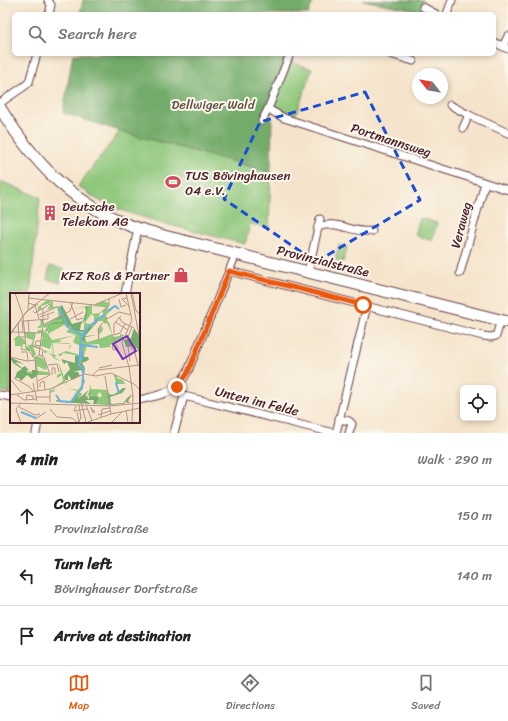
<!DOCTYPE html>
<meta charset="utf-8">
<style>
body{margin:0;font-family:Sriracha,sans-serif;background:#f6f6f6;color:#222}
.controls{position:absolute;right:12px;bottom:12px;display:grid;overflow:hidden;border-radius:6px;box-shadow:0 2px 6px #0003}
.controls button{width:36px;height:36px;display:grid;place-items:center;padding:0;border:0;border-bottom:1px solid #e0e0e0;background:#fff;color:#222;font:20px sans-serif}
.compass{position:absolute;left:412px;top:68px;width:36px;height:36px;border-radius:50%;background:#fff;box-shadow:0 2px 6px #0003;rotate:301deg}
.stop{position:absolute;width:12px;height:12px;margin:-9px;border:3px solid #ea580c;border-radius:50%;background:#fff}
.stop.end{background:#ea580c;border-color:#fff;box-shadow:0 1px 4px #0008}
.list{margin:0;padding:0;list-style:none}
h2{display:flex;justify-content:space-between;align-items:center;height:52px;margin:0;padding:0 16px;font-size:17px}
h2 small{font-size:13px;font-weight:400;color:#767676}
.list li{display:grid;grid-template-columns:26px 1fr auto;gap:12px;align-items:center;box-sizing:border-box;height:60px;padding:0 16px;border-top:1px solid #e0e0e0}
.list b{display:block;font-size:15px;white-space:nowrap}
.list p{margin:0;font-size:13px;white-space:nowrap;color:#767676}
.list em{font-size:13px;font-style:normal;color:#767676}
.icon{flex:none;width:22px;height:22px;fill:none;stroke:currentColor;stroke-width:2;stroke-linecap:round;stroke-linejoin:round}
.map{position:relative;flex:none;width:508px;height:433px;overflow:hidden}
.search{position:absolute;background:#fff;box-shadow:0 2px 6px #0003;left:12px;right:12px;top:12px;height:44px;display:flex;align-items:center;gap:10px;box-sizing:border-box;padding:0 14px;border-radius:6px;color:#767676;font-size:15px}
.sheet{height:232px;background:#fff}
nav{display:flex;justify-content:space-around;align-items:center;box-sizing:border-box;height:56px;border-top:1px solid #e0e0e0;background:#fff;font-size:11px;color:#767676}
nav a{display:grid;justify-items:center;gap:2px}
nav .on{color:#ea580c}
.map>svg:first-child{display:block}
.green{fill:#8fc77b;stroke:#6c7353}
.forest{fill:#73ac6b;stroke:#5e664b}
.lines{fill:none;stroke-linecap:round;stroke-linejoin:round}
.street-casing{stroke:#643d43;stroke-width:9}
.primary-casing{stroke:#643d43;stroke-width:13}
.street{stroke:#fff;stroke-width:7}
.primary{stroke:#fff;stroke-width:11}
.route{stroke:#ea580c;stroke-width:5}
.marked{fill:none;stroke:#1d4ed8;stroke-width:3;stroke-dasharray:8 5;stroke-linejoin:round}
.labels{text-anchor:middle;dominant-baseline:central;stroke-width:4;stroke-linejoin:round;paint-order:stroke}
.park-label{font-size:13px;fill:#5f5143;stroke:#fbf7ec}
.street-label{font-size:13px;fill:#4a1f2b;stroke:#fbf7ec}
.poi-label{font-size:13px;fill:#4a1f2b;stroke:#fbf7ec;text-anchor:start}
.inset-river{fill:none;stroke:#6eb1e3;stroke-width:2}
.inset-road{fill:none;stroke:#b1958b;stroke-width:1}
.view{fill:#7b2cbf;fill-opacity:0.15;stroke:#7b2cbf;stroke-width:2}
.inset-edge{fill:none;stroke:#4a1f2b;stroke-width:2}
</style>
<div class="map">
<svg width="508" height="433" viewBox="0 0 508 433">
<rect width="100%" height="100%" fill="#fbf7ec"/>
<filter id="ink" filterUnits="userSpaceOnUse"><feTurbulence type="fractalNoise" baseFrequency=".025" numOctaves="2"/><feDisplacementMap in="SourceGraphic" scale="8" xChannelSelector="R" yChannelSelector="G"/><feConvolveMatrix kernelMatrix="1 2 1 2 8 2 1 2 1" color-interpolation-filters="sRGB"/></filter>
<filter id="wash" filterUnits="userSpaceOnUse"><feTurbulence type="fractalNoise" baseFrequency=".012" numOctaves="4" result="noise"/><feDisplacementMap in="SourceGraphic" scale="16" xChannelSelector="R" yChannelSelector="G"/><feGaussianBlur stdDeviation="0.9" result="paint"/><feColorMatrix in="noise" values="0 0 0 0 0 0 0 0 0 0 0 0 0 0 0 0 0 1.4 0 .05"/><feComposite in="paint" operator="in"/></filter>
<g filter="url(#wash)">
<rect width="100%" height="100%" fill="#f5e4cb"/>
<g class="green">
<polygon points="291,62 312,69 296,115 274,107 275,102"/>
<polygon points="120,131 271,172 269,228 250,224 245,244 162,223 117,209 95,198 78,186"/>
<polygon points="0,181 40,197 30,294 11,294 11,393 0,391"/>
<polygon points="420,218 437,223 432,241 415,235"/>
<polygon points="339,245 347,247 343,262 335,260"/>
<polygon points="50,266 64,269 60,283 47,279"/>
</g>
<g class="forest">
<polygon points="83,0 314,0 308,14 80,14"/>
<polygon points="363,0 423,0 421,11"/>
<polygon points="73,54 289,54 262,116 272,118 271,172 120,131 63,113"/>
</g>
</g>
<g filter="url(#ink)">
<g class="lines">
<g class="street-casing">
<g id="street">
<polyline points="48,0 51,5 49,14"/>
<polyline points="423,7 436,14"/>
<polyline points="447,14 452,0"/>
<polyline points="494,42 508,49"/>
<polyline points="503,46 508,36"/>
<polyline points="290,54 268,109 284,118 508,190"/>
<polyline points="390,54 413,61"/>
<polyline points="0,103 26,85 29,82 37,54"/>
<polyline points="450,105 469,115 463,128"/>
<polyline points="469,115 508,133"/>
<polyline points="262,121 268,109"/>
<path d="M318,227C336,219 354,234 372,231"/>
<polyline points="229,271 483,336 491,337 496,336 501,320"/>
<polyline points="308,272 320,219"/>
<polyline points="460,273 485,183"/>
<polyline points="125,294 138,228"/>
<polyline points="177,387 184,396 334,433"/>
<polyline points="0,395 11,397"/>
<path d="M139,400C151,397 166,395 176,387C181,384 184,377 188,371L236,254"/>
<polyline points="339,419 349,421 352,424 349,433"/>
<polyline points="36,433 38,422"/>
<polyline points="174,433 184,396"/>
<polyline points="336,433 367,306"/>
</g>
</g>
<g class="primary-casing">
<path id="primary" d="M0,108C33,161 67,199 126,224C138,229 151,232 164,236L508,322"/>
</g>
<use href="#street" class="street"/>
<use href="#primary" class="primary"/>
</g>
</g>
<g class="lines" filter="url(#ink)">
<polyline class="route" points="177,387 188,372 229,271 363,305"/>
</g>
<path class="marked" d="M365,92L420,200L316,262L224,199L260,122Z"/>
<defs>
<g id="stadium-bare" transform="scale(1.2)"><path d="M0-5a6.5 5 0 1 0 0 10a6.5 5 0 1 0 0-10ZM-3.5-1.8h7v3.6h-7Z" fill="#d1495b" stroke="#fbf7ec" stroke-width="2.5" paint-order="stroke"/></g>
<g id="building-bare" transform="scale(1.2)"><path d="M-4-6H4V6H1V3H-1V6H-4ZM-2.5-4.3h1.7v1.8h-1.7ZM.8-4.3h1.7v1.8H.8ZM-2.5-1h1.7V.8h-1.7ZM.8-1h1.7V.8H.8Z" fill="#d1495b" stroke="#fbf7ec" stroke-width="2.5" paint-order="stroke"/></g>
<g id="shop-bare" transform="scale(1.2)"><path d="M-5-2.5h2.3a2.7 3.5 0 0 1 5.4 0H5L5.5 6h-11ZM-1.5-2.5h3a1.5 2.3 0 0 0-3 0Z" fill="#d1495b" stroke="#fbf7ec" stroke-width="2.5" paint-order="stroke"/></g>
</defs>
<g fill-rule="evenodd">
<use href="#stadium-bare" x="173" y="182"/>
<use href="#building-bare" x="50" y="213"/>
<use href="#shop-bare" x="181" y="275"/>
</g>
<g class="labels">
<g class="park-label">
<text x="213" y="104">Dellwiger Wald</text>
</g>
<g class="street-label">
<text transform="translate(391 140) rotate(18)">Portmannsweg</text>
<text transform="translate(461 225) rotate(-75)">Veraweg</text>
<text transform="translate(323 261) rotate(14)">Provinzialstraße</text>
<text transform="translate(257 401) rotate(14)">Unten im Felde</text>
</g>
<g class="poi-label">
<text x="185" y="175">TUS Bövinghausen<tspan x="185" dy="15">04 e.V.</tspan></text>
<text x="62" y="206">Deutsche<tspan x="62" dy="15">Telekom AG</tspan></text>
<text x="169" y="275" text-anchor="end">KFZ Roß &amp; Partner</text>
</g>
</g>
<g transform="translate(10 293)">
<rect width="130" height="130" fill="#f5e4cb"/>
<path d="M37,7L43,9V14L50,13L60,35L74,38L72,41L70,39L72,45L75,39L74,48L78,49L88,46V37L91,32L93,37L89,42V46L102,41L97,30L95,31L93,28H88L80,35L84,28V23L81,21L75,30L81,31L74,37V30L78,13L82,12V21L90,20L89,24L93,22V17L96,16L94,14L83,13L93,8L99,10L97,18L105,13V14L96,22L98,29H99L103,44L110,43V41L114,42L111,48L100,52V54L90,55L89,51L77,52L71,73L70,63H65L66,67L65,70V62L53,60L51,63L47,62L56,58L70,62L69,52L64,50H59L61,53L59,56L60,51L42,50L43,52L44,62H46L45,65L49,67L50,68L45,66L38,59L34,60V57L38,59L43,62L42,50L40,56L31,53L29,56L23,54L26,61L23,65L21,58L11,57V53H5V47H3L7,43L14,46L16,51H13L12,56H16L15,54H19L17,52H21L23,47L17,45L14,40H26L23,52L29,55L33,44H39H32V39L27,40L28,37H33L38,41L37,34L34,35L33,31L31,35H27L31,31L30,27H33L34,32L49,24L47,14L37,17L41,10L31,13L32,16L28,18V14ZM54,32L59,36L56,39L66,42L42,47L38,41ZM66,42L63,49L65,50H43L51,49L50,47L42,49ZM25,63L33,65L37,73L36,77L27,73L28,81L29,78L38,79L40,82H20L16,78L25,79ZM48,68L58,95L68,97L73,90V82L75,89L69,100H72L70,107L68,102L61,107L67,98L58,95L56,88L44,95L45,98L40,100L41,96L44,99L43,95L53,88L52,82L47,85V82L51,80ZM107,75V85L113,87L115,91H107L109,99L103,103H100L99,102L100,111H86V106L92,103L90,99L87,102L89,105L86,106L80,101L77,105L81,91V96L98,97L100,103L108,99L104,82H107Z" fill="#8fc77b" fill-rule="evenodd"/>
<path d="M52,12L62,31L73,28L76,18L75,14L63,16L78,13L76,26L71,31L70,37H74L82,30L80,34L83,33L87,25L89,27L75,43L88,42L75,44L76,49L73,48L74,44L73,48L69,39L72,41L74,38H65L56,30L43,31L38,33L37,39L35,37L42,30L53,29L52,25L43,28L52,23L55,28L50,14ZM124,35L130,44V63L127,55L124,56L123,53L116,54L114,47L121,45ZM72,58L74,64H78L79,67L72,70L75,75L73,81L71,77L63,79H68L70,83L62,87L58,82V87H55L54,83L60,76L57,69L54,71L51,66L65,70V63H70L71,72ZM0,64L14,71L5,69L12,75L15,73L19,77H17V80L22,81V77H26L29,78L28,82L22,86L17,82L11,88L9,85H5L7,79L12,76L3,70ZM113,95H116L112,100L100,104L101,111L113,110L121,101L118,109L121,110H117L116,108L112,111L101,112L83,111L84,107H75L81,111L48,109L46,108V107L59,109L68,102L69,106L77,98L75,102L79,106L80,98L81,103L89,104L86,111H99V105H94L98,104V101L104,102Z" fill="#73ac6b"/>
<path class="inset-river" d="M49,15L58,34L72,42M97,18L105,13L109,16M71,52L88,54M71,53L72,67M73,81L74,77L69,72L71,46L76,36L95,21M108,88L106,91L109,100M46,102L50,108L60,109M60,110L72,95L73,82M11,119L26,125"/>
<path class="inset-road" d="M5,0L13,23M116,0L122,27L112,50L119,74L123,103L122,130M121,0L130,48M122,0L126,18L130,21M18,5L84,12L113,0M117,5L112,6L120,14M109,6L111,14L116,12M60,9L67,27L73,25M18,10L25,12L29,26M33,15V31M18,17L19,0M23,18L25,20L40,11M90,20L99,13V6M29,22L47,14M111,23L104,31V42L110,40L115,31M13,24L16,54L25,66M30,24L44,19M109,24L112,29L124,35M60,26L73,19M97,26L109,19L121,22M12,27L13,39M18,27L19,39M14,28L38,26V22M105,29L118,37M8,30L9,44H16M33,32L60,18L63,9M2,39L32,40M0,41L16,19L28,11M102,41L112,67M0,42L17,18L40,0M114,45L118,44L122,34M89,47L88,36L97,24M22,52L33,57L32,63M105,52L102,53L103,57L108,56M30,53L25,52L26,48H31M124,56L128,72M11,59H17L18,68M0,64L17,68L25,67M25,66L29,62L33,32M25,67L28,97M120,68L118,53H121L122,57M38,72L47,71L49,79M89,75L102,72M42,82V75H45V81M83,82L88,77L130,72M95,83L101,121M4,85L20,94L23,98M1,87L11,99M28,88L40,82L34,64L29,62M23,90L27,108M30,94V90L34,88L35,96M40,96L74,81L86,83L101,80L124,91L130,97M0,102L40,96V109M7,102L14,107L27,106M26,104H40M16,107L17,102L23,103V106M0,110L100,113L130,110M11,110L6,116L11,130M69,112L71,125M76,112L82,128M112,112L123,102M66,113L64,118L77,116M9,114L25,122L30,121M81,114V116H82V119H85L82,116M40,116L47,124L62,125L68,130M116,117L118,130M67,119L69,129L71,124M88,122L100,118M91,124L92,116L100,115M25,126L36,119M76,129L71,109L78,98M78,129L101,121L130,115M101,130L112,119"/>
<path class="view" d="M117,43L126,58L113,66L103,51Z"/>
<rect width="130" height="130" class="inset-edge"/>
</g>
</svg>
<div class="controls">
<button><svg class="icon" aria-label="locate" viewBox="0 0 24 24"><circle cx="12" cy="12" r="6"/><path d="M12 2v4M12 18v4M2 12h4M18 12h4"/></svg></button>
</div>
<svg class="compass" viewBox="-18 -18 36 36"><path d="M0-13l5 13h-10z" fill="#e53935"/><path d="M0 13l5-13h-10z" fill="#767676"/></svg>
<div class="stop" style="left:363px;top:305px"></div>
<div class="stop end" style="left:177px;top:387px"></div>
<div class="search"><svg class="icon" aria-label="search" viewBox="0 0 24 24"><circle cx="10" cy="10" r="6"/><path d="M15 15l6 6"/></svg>Search here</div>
</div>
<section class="sheet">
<h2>4 min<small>Walk · 290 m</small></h2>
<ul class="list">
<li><svg class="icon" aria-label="ahead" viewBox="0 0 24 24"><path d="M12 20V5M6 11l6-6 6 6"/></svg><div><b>Continue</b><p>Provinzialstraße</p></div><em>150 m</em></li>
<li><svg class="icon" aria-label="left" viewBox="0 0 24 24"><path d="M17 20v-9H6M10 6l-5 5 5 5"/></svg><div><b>Turn left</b><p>Bövinghauser Dorfstraße</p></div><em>140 m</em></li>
<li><svg class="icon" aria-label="arrive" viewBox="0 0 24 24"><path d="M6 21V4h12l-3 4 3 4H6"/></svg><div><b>Arrive at destination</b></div></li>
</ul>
</section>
<nav>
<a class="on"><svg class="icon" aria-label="map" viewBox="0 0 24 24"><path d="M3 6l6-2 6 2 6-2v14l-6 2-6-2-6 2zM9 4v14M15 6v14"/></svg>Map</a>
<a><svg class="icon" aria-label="directions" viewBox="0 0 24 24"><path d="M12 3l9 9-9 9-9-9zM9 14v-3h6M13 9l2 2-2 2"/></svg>Directions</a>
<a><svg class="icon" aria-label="saved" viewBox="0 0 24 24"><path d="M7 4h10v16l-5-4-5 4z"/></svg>Saved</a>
</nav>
